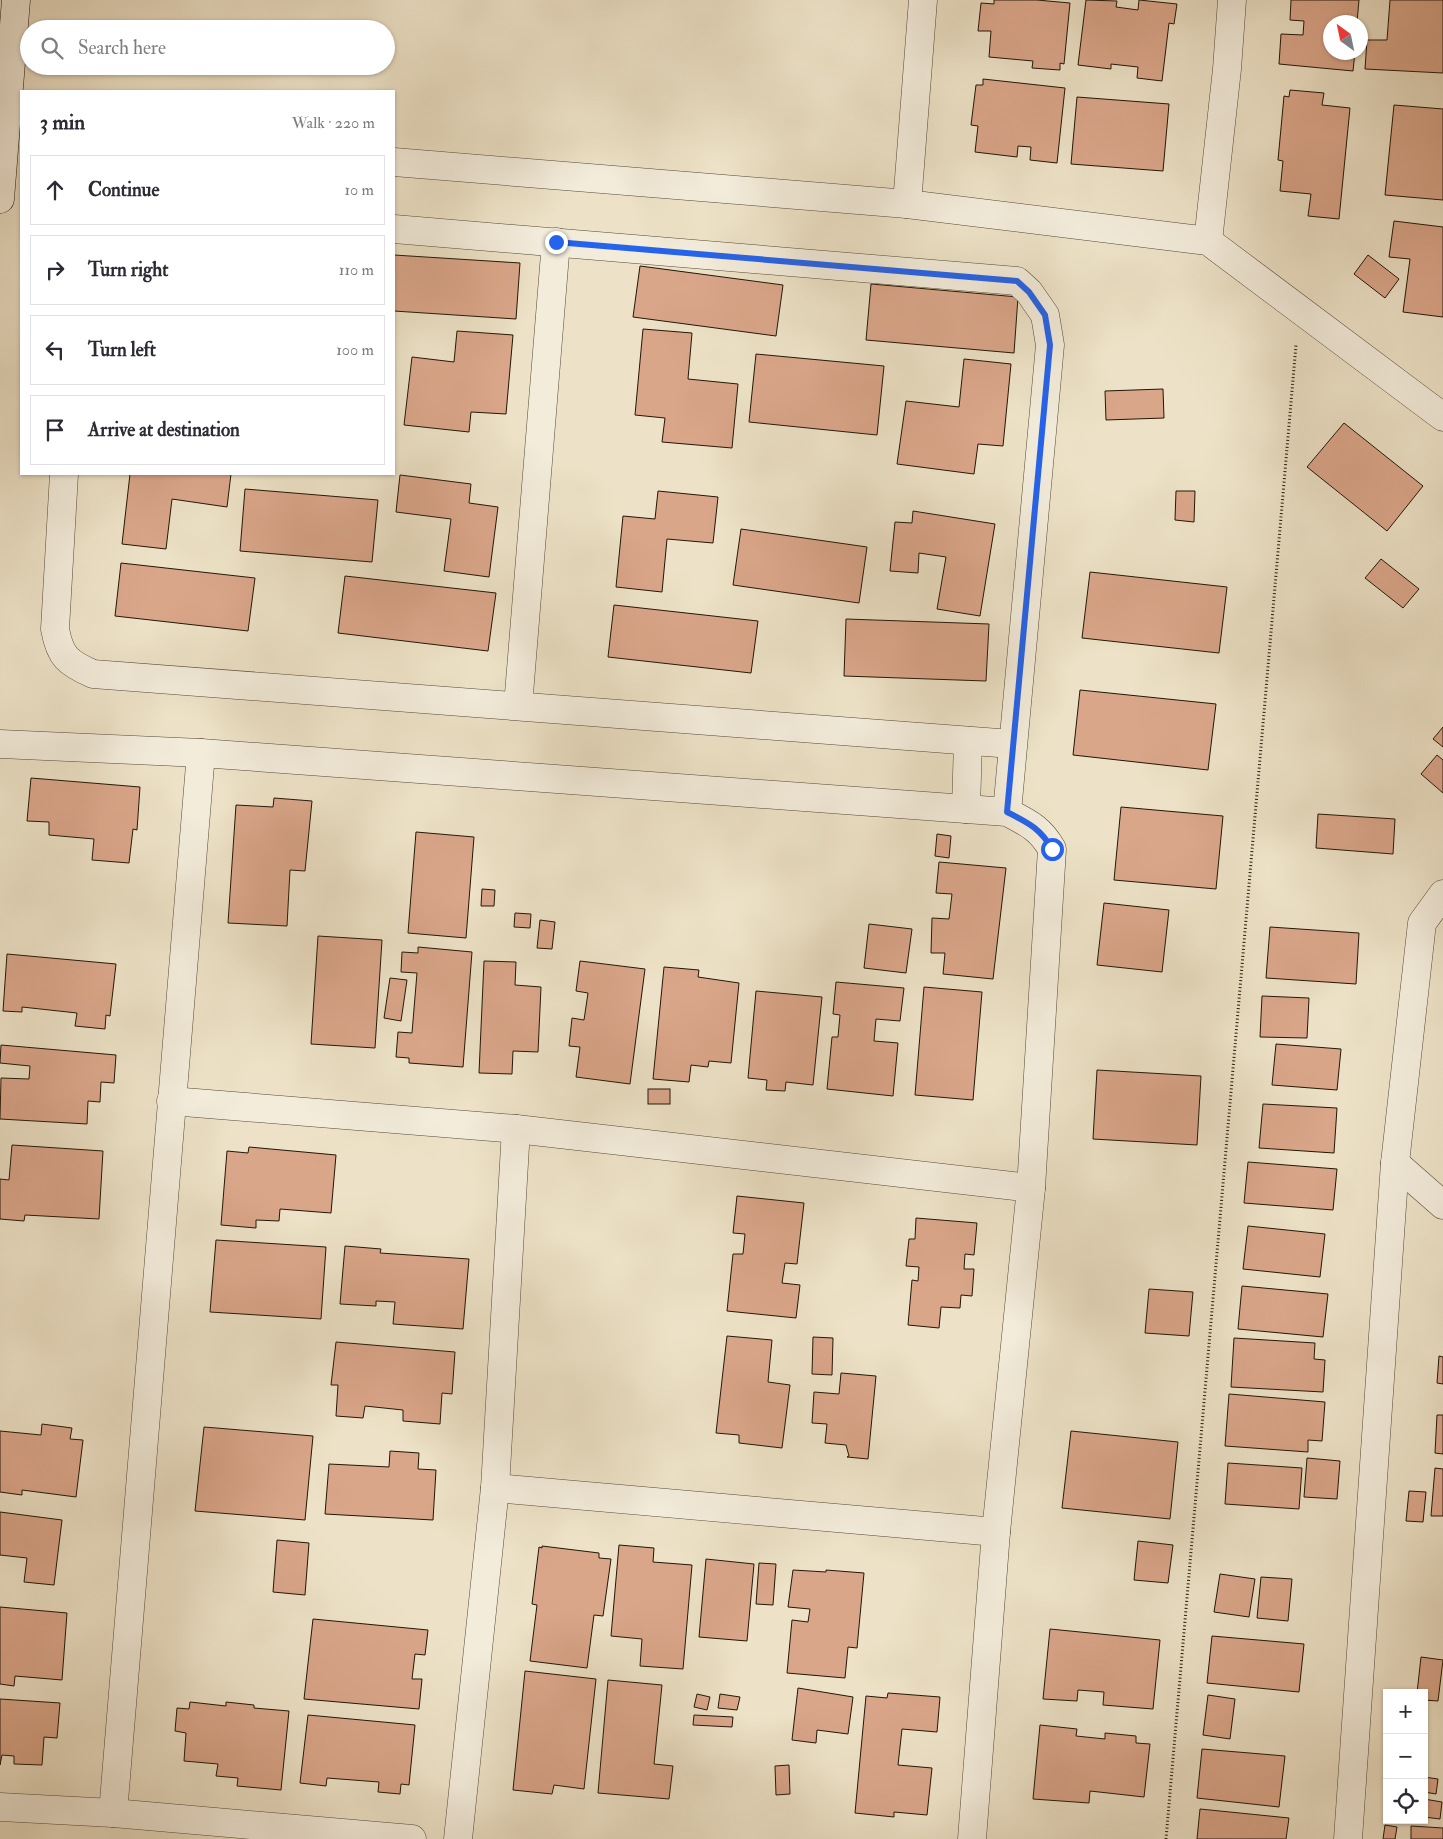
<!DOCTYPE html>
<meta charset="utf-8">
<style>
body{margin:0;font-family:"IM FELL Double Pica",serif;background:#f7f7f7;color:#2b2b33}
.controls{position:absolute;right:15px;bottom:15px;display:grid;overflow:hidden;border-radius:0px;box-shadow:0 1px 4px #0004}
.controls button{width:45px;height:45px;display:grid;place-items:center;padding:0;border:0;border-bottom:1px solid #e1e1e2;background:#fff;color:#2b2b33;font:25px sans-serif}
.compass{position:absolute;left:1323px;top:15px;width:45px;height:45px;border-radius:50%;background:#fff;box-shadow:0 1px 4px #0004;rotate:327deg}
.stop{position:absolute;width:15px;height:15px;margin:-11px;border:4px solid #2563eb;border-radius:50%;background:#fff}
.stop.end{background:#2563eb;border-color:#fff;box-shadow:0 1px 5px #0008}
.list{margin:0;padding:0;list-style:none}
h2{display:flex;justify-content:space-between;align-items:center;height:65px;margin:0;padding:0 20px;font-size:21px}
h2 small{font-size:16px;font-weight:400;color:#7c7c81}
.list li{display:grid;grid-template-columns:32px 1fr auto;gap:15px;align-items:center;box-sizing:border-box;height:70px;margin:0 10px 10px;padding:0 10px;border:1px solid #e1e1e2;border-radius:0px}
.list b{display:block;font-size:19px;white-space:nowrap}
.list em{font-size:16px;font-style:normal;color:#7c7c81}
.icon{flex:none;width:28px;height:28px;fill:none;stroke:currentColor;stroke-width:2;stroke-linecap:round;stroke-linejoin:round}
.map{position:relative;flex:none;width:1443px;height:1839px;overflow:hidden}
.search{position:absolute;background:#fff;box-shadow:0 1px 4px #0004;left:20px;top:20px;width:375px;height:55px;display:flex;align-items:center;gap:12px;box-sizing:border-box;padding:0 18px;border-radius:28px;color:#7c7c81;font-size:19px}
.panel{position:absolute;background:#fff;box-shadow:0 1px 4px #0004;left:20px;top:90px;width:375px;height:385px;border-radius:0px}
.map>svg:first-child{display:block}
.building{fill:#daa68a;stroke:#221606}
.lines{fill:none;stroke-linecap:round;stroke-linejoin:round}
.street-casing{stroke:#554936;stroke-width:29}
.secondary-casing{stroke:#221606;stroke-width:29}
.path{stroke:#221606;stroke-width:3;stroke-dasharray:1 2.5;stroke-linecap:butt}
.street{stroke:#f3ecdb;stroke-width:28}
.secondary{stroke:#f3ecdb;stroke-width:28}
.route{stroke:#2563eb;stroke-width:6}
</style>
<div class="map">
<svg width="1443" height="1839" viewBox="0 0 1443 1839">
<rect width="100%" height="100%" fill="#ede2c7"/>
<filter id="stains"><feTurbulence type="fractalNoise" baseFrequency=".004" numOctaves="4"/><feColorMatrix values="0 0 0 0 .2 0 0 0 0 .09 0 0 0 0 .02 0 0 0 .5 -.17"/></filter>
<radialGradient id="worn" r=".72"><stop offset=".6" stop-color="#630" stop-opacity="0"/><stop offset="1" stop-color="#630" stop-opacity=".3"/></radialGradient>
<g class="building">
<polygon points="994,0 1037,0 1070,3 1064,64 1060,63 1060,70 1032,68 1033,61 989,57 991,31 978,31 981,3 994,4"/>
<polygon points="1086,0 1117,1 1116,7 1138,10 1139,0 1177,4 1174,24 1169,23 1162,81 1137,78 1138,67 1111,64 1111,69 1078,65"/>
<polygon points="1291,0 1359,0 1357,22 1330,22 1330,52 1355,52 1353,71 1279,64 1281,34 1303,35 1304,21 1290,20"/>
<polygon points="1390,0 1443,0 1443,73 1365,69 1367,40 1387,40"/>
<polygon points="983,79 1065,88 1057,163 1030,160 1031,147 1018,146 1017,157 975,152 978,126 971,125 976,85 983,85"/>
<polygon points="1290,90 1324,93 1322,105 1350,108 1339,219 1308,216 1311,194 1280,191 1283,161 1278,160 1284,96 1289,97"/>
<polygon points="1077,97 1169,104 1163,171 1071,164"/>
<polygon points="1394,105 1443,109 1443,200 1385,195"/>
<polygon points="1394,221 1443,227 1443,317 1403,312 1410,259 1389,257"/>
<polygon points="394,255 520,263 516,319 394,311"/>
<polygon points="1368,255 1399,279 1385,298 1354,274"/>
<polygon points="640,266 783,285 776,336 633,317"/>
<polygon points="871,284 1018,297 1014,353 866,340"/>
<polygon points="643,329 692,333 688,379 738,384 732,448 662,442 665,418 635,415"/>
<polygon points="457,331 513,335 506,414 471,412 469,432 404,425 412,357 454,362"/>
<polygon points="756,354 884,366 877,435 749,422"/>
<polygon points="964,359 1011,364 1003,446 978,444 974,474 897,464 906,401 959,407"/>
<polygon points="1163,389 1164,418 1106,420 1105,391"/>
<polygon points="1344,423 1423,486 1387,531 1307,467"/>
<polygon points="130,474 231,474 227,507 172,499 166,549 122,544"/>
<polygon points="400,475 471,484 469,503 498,507 489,577 444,571 451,519 396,512"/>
<polygon points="245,489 378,500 372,562 240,551"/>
<polygon points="658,491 718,497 713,543 667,539 662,592 616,587 623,516 655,519"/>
<polygon points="1176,491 1195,491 1194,522 1175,520"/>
<polygon points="913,511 995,524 980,616 937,609 946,557 919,553 918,573 890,571 895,522 912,523"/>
<polygon points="741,529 867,547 859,603 733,585"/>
<polygon points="1381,559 1419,589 1403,608 1365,578"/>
<polygon points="121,563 255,578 248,631 115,616"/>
<polygon points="1090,572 1227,587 1219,653 1082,638"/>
<polygon points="345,576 496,593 488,651 338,633"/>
<polygon points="614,605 758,621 751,673 608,657"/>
<polygon points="846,619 989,624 986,681 844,676"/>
<polygon points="1080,690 1216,704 1208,770 1073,755"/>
<polygon points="1443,727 1443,747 1433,739"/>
<polygon points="1437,755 1443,760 1443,793 1421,774"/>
<polygon points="31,778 140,787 137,830 133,829 129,863 92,860 94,839 49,835 49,822 27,821"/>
<polygon points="274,798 312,801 305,871 290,870 287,926 228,923 236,805 273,807"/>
<polygon points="1121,807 1223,816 1216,889 1114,880"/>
<polygon points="1318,814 1395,819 1393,854 1316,848"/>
<polygon points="416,832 474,837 466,938 408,933"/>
<polygon points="937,834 951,836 949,858 935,856"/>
<polygon points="939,862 1006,868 993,979 943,974 945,953 931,953 932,918 949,919 952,894 936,893"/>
<polygon points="482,889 495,890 494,906 481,906"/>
<polygon points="1104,903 1169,910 1162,972 1097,965"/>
<polygon points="515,913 531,914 530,928 514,927"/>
<polygon points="540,920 555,922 552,949 537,948"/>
<polygon points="869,924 912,929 906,973 864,968"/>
<polygon points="1270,927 1359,933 1356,984 1266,978"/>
<polygon points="318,936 382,940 375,1048 311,1044"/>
<polygon points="418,947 472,952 463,1067 409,1063 409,1058 396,1057 398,1032 412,1033 417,973 401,972 402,952 418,953"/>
<polygon points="7,954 116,964 110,1016 106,1015 105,1029 75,1026 77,1013 22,1007 22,1012 3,1011"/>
<polygon points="484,961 516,962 515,985 541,987 538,1052 513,1051 512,1074 479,1073"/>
<polygon points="580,961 645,969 630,1084 576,1077 580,1047 569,1046 572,1018 584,1020 588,993 576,991"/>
<polygon points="664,967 699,970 698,977 739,983 731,1063 709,1061 708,1067 691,1065 689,1082 653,1079"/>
<polygon points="390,978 407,980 401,1021 384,1018"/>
<polygon points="836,982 904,988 900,1021 876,1019 874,1041 898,1043 893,1096 827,1089 832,1037 838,1037 840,1015 833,1014"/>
<polygon points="924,987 982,992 973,1100 915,1095"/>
<polygon points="756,991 822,997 813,1085 786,1082 785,1091 766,1090 767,1080 748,1078"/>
<polygon points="1262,996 1309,998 1307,1038 1260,1037"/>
<polygon points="1276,1044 1341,1049 1337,1090 1272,1085"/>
<polygon points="1,1045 116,1055 114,1083 101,1082 100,1102 88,1101 87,1124 0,1119 1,1078 29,1079 30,1066 0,1063"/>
<polygon points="1097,1070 1201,1076 1197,1145 1093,1139"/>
<rect x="648" y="1089" width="22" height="15"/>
<polygon points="1263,1104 1337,1108 1334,1153 1259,1148"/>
<polygon points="12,1145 103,1151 99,1219 25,1215 24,1221 0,1219 0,1179 9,1180"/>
<polygon points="249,1147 336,1155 331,1213 280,1209 279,1221 256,1220 256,1228 221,1225 227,1151 248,1153"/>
<polygon points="1248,1162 1337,1169 1333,1210 1244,1203"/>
<polygon points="737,1196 804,1203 797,1264 785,1263 782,1283 800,1285 796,1318 727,1311 733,1254 743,1254 745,1234 733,1233"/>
<polygon points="916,1218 977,1223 974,1255 965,1254 964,1269 974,1269 972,1296 961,1295 960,1308 941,1307 939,1328 908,1325 912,1280 918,1281 919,1267 906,1266 909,1239 915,1239"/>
<polygon points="1248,1226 1325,1234 1320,1277 1243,1269"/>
<polygon points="216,1240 326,1247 321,1319 210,1312"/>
<polygon points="345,1246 381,1249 380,1253 469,1259 463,1329 393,1324 395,1302 376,1301 376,1306 340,1304"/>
<polygon points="1242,1286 1328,1294 1323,1337 1238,1329"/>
<polygon points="1149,1289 1193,1292 1189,1336 1145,1333"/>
<polygon points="727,1336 772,1340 768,1382 790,1385 782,1448 739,1443 739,1435 716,1433"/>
<polygon points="813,1337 833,1338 832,1375 812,1374"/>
<polygon points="1234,1338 1315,1343 1314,1359 1325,1360 1323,1392 1231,1387"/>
<polygon points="336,1342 455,1352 452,1394 442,1393 440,1424 403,1421 403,1410 365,1406 363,1418 336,1416 338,1385 331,1385"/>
<polygon points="1439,1356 1443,1357 1443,1384 1437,1383"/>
<polygon points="841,1373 876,1376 868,1459 847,1457 849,1456 846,1445 825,1443 827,1424 812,1423 814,1392 839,1394"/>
<polygon points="1229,1394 1325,1402 1322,1441 1308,1440 1308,1452 1225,1446"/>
<polygon points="1437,1415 1443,1415 1443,1454 1435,1453"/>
<polygon points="42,1424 72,1428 70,1439 83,1440 76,1497 22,1490 22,1495 0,1492 0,1431 41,1435"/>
<polygon points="204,1427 313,1436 305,1520 195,1511"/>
<polygon points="1071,1431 1178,1442 1170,1519 1062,1508"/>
<polygon points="390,1451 419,1453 418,1469 436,1470 433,1520 325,1514 329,1464 389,1467"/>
<polygon points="1307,1458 1340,1461 1337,1499 1304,1497"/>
<polygon points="1228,1463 1302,1468 1299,1509 1225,1504"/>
<polygon points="1435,1468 1443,1469 1443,1516 1431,1516"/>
<polygon points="1409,1491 1426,1492 1423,1522 1406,1521"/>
<polygon points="0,1512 62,1520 54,1585 24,1582 27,1558 0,1555"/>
<polygon points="277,1540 309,1543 305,1595 273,1592"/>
<polygon points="1138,1541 1173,1545 1168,1583 1134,1580"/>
<polygon points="619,1545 654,1548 653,1562 692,1565 683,1669 640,1666 642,1639 611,1636"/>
<polygon points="542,1546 599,1553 599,1558 611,1559 603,1616 594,1615 587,1668 530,1661 537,1605 532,1604 539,1547 542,1548"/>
<polygon points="706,1559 754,1564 747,1641 699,1637"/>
<polygon points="759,1563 776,1564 773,1605 756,1604"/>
<polygon points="793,1570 826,1572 826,1570 864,1573 857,1648 848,1647 845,1678 787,1673 792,1620 808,1622 810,1609 788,1607"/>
<polygon points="1220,1574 1255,1579 1249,1617 1214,1612"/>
<polygon points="1261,1577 1292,1579 1288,1621 1257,1618"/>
<polygon points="0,1607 67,1613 62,1680 15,1676 14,1686 0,1684"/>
<polygon points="313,1619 428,1630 425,1655 415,1654 412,1679 422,1679 419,1709 304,1699"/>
<polygon points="1050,1629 1160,1640 1153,1709 1103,1705 1104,1692 1078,1690 1077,1701 1043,1699"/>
<polygon points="1212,1636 1304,1644 1299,1692 1207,1683"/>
<polygon points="1421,1657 1443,1660 1438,1701 1424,1700 1424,1693 1417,1693"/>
<polygon points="525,1671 596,1679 584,1789 554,1785 552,1794 513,1790"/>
<polygon points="608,1680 662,1685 654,1764 673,1766 669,1799 598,1793"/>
<polygon points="798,1688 853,1697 848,1734 817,1730 816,1743 792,1740"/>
<polygon points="888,1693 940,1697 937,1732 902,1729 898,1765 932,1768 927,1815 894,1812 894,1817 855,1813 866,1696 887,1698"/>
<polygon points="697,1694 710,1697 707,1710 694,1707"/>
<polygon points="720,1694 740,1697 737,1710 718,1708"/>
<polygon points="1208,1695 1235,1699 1230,1739 1203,1735"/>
<polygon points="0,1699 60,1703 57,1738 44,1737 42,1765 14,1764 14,1756 2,1755 0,1765"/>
<polygon points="190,1702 226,1706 226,1702 254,1705 254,1708 289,1711 281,1790 237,1786 238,1778 216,1776 218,1764 184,1761 186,1733 175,1731 177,1708 189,1709"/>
<polygon points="308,1715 415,1725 409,1785 401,1784 400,1794 378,1792 379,1782 327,1778 326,1786 300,1783"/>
<polygon points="694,1715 733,1717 732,1727 693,1725"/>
<polygon points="1040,1725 1077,1729 1076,1736 1105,1739 1105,1733 1136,1736 1136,1743 1150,1744 1144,1797 1090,1791 1089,1803 1033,1799"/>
<polygon points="1202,1749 1285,1756 1279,1807 1197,1798"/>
<polygon points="789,1765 790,1794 776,1795 775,1766"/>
<polygon points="1424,1777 1438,1779 1436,1794 1424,1792"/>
<polygon points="1424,1799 1442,1802 1440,1819 1424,1817"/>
<polygon points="1200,1809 1289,1818 1286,1839 1197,1839"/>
<polygon points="1385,1825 1397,1827 1395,1839 1383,1839"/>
<polygon points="1411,1826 1443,1828 1443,1839 1411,1839"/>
</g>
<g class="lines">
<g class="street-casing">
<g id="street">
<polyline points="394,162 907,204 1208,241 1443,417"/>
<polyline points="907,204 923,0"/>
<polyline points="394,229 1017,281 1029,292 1045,315 1050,345 1007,812"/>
<polyline points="1208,241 1227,69 1232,0"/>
<path d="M64,474L55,629C60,657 68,663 93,674L1012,744"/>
<polyline points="518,706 556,242"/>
<path d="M0,744L201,753L1007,812C1028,823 1040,828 1052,849L1031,1188L996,1532L972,1839"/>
<polyline points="966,809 968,741"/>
<polyline points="171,1101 516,1129 1031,1188"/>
<polyline points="1395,1163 1443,1205"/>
<polyline points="495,1488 996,1532"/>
<polyline points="0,1807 113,1813 412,1839"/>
<polyline points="113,1813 201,753"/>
<polyline points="458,1839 495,1488 516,1129"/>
<polyline points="1348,1839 1395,1163 1422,923 1443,894"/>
</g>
</g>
<g class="secondary-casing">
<polyline id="secondary" points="0,199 16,0"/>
</g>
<polyline class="path" points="1166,1839 1296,345"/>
<use href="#street" class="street"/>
<use href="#secondary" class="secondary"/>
</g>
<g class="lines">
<path class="route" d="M556,242L1017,281L1029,292L1045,315L1050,345L1007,812C1028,823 1040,828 1052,849"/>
</g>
<rect width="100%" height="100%" filter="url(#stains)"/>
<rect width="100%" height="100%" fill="url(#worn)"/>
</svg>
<div class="controls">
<button>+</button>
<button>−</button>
<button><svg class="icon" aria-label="locate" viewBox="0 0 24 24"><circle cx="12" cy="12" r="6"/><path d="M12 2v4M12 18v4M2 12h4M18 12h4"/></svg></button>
</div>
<svg class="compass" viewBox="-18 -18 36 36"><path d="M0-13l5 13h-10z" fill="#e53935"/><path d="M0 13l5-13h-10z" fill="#7c7c81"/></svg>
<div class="stop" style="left:1052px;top:849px"></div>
<div class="stop end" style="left:556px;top:242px"></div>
<div class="search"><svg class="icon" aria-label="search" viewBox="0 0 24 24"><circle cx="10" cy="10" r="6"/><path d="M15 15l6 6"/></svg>Search here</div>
<section class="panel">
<h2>3 min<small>Walk · 220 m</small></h2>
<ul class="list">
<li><svg class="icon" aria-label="ahead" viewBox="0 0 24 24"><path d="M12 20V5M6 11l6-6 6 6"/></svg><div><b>Continue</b></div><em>10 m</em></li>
<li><svg class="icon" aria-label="right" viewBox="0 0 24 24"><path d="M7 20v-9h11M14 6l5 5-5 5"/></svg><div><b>Turn right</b></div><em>110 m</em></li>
<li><svg class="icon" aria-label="left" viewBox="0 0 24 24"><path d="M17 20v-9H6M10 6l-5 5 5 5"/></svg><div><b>Turn left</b></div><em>100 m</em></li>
<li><svg class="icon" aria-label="arrive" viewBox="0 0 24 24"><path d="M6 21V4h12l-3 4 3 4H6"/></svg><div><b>Arrive at destination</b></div></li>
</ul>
</section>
</div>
